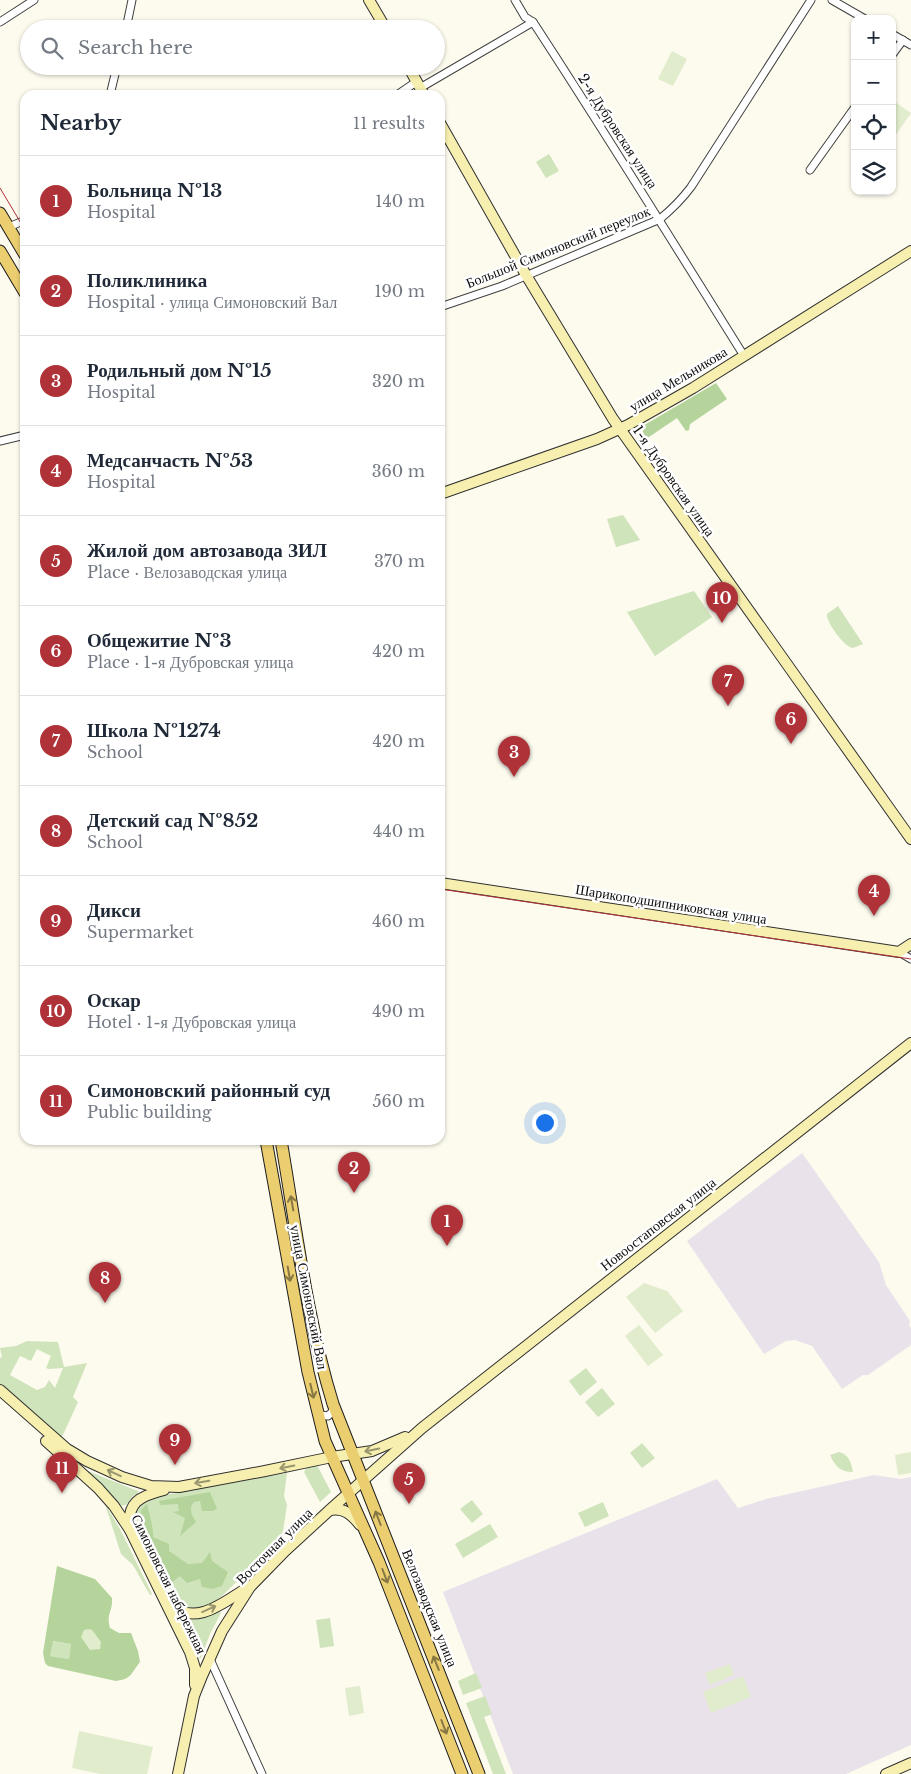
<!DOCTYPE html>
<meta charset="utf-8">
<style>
body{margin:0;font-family:"Libre Baskerville",serif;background:#f2f2f3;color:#1f2937}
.controls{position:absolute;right:15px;top:15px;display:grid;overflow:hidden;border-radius:10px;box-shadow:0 1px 4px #0004}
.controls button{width:45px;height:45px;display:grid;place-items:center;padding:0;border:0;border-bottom:1px solid #e0e1e3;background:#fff;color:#1f2937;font:25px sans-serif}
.you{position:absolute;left:544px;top:1122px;width:18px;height:18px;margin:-12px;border:4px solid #fff;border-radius:50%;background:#1a73e8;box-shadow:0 0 0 8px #1a73e833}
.badge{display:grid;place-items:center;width:32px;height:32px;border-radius:50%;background:#af3238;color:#fff;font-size:16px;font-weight:700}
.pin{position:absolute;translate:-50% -41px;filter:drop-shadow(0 1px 2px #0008)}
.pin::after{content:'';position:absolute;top:26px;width:18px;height:15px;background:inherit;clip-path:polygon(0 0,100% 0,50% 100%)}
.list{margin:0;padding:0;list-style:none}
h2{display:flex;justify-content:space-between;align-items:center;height:65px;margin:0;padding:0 20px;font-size:21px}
h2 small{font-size:16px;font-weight:400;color:#747a83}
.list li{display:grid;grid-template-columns:32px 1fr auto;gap:15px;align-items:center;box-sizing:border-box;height:90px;padding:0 20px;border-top:1px solid #e0e1e3}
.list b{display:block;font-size:19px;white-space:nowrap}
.list p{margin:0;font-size:16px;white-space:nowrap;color:#747a83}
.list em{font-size:16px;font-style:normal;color:#747a83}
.icon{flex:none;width:28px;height:28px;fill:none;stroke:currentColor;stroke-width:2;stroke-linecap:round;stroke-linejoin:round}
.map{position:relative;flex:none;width:911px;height:1774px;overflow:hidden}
.search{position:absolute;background:#fff;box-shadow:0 1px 4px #0004;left:20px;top:20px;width:425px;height:55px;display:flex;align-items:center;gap:12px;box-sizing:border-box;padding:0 18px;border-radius:28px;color:#747a83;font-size:19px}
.panel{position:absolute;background:#fff;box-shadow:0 1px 4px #0004;left:20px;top:90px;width:425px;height:1055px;border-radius:15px}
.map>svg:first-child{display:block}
.industrial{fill:#eae2eb}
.green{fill:#d0e4bb;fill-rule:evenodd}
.forest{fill:#b4d49c;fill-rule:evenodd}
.pitch{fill:#e1eccc}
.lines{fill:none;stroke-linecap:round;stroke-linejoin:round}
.street-casing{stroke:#404040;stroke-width:9}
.secondary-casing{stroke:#2f2f2f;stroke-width:12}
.primary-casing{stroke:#1e1e1e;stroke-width:13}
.street{stroke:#fff;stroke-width:7}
.secondary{stroke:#f7efaf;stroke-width:10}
.primary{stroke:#ebce70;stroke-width:11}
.tram{stroke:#af3238;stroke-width:1}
.oneway{stroke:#877743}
.oneway2{stroke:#99956e}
.labels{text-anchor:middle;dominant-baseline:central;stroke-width:5;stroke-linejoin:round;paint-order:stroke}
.street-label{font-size:14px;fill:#0d0d0d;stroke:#fff}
</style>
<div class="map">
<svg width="911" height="1774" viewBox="0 0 911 1774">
<rect width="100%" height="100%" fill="#fdfaee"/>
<g class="industrial">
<polygon points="802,1153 879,1262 886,1285 910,1321 909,1325 911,1328 911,1345 868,1375 863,1375 842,1389 812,1346 795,1340 786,1341 764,1354 687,1241"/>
<polygon points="874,1475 901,1479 911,1477 911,1745 846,1774 513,1774 443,1592 717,1479 738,1508 766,1499"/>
</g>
<g class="green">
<polygon points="549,154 559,171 546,178 536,162"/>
<polygon points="623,515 640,540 616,547 607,519"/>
<polygon points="694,591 712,617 655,656 627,612"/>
<path d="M838,606L863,644L853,648C844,647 826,622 827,614Z"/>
<path d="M27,1341L58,1342L64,1367L87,1363L73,1397L78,1402L62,1437L44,1424L0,1384V1358L2,1357L0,1348L16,1346ZM37,1349L51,1356L46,1368L49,1369L63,1368L55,1388L49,1380L45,1387L37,1390L10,1375L20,1356L31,1361Z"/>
<polygon points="586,1368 597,1382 580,1396 569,1381"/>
<polygon points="602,1388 615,1404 598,1417 585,1402"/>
<polygon points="642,1443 655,1458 642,1468 630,1453"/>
<path d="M839,1452C849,1455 851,1462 853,1472C840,1472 835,1466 830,1455Z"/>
<polygon points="317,1465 331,1492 320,1502 304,1472 307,1467"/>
<polygon points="88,1471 138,1491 138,1494 133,1496 126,1505 119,1506 86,1474"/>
<polygon points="287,1473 284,1496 287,1505 282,1538 223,1595 207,1607 190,1610 182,1606 175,1600 137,1522 136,1510 143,1499"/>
<polygon points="472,1500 483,1514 472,1523 460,1509"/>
<polygon points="603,1502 609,1516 585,1527 578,1513"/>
<polygon points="105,1504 120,1529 152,1594 150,1595 133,1565 121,1554"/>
<polygon points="490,1524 498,1537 463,1558 455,1544"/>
<path d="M217,1609L221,1613L210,1634L201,1658H197L181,1624L186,1619C198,1622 207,1616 217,1609Z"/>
<polygon points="330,1618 334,1646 320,1648 316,1620"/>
<polygon points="52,1641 71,1644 69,1659 50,1656"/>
<polygon points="476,1673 482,1688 463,1695 458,1681"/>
<polygon points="485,1696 492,1714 484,1717 506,1774 493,1774 466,1703"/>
</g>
<g class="forest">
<polygon points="716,383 727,399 690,424 689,430 686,431 677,418 646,439 641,427"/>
<path d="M210,1492L217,1509L212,1511H202L200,1501L194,1502C188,1509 192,1515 196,1522L180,1536L185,1518L173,1512L179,1511L178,1504L160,1505L159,1501Z"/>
<path d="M147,1504C149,1513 154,1529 153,1537L169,1544V1551L188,1564L202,1563L210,1552L212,1561L228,1572L222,1586L212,1589L202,1587L200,1579L187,1583L180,1576L171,1583L140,1520L141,1510Z"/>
<path d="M57,1566L95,1579L112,1598C113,1612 106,1612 110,1628L119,1633H131L138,1651L140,1662C131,1673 132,1679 116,1681L48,1666L45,1663L43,1653ZM53,1641L71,1644L69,1659L50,1656Z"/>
</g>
<g class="pitch">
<polygon points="672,51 687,59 673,86 658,79"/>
<polygon points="892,100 911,113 895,136 892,134"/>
<polygon points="644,1283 667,1291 683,1311 655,1333 626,1297"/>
<polygon points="639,1325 663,1355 648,1366 625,1336"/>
<polygon points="911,1452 911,1473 898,1475 895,1455"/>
<polygon points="90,1629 93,1631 101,1642 100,1649 90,1650 81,1637 84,1630"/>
<polygon points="730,1664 734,1675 710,1685 705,1673"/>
<polygon points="743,1676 751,1697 711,1713 703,1692"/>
<polygon points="360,1686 364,1713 349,1716 345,1688"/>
<polygon points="79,1731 153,1747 147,1774 100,1774 72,1768"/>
</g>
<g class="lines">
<g class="street-casing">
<g id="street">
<path d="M515,0L525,17L533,22C605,132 674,244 744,356"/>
<polyline points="832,0 865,19"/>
<polyline points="0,22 34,0"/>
<polyline points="126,29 132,0"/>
<polyline points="892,34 911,45"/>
<polyline points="892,55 903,40"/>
<polyline points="420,88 533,22"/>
<polyline points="110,95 117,66"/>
<polyline points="397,95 416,82"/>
<polyline points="810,170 855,107"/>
<polyline points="9,227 25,220"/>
<path d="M440,307L502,286L660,219C672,209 682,199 691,187L811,0"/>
<polyline points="0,441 25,435"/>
<polyline points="899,952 911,959"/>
<polyline points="317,1411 321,1415 328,1416 332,1412 333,1407"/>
<polyline points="209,1657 262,1774"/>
</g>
</g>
<g class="secondary-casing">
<g id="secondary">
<polyline points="369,0 386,29"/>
<polyline points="408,66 424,95"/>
<polyline points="440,123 526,275 613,419 911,839"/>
<polyline points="440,494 597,439 628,425 693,388 911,251"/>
<polyline points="440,883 899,952 911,944"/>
<polyline points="0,1390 67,1449 87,1461 122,1477 151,1486 179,1487 265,1471 332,1457 372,1451 405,1437"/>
<polyline points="46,1441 98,1488 114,1506 130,1530 190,1652 195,1668 195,1685"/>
<path d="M330,1510C344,1507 352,1515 360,1525"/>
<path d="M130,1530C126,1502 140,1496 164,1490"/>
<path d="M168,1605C197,1626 221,1604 247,1588"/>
<polyline points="178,1774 194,1696 202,1676 222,1631 250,1587 285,1551 333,1507 422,1428 911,1043"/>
<polyline points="886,1774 911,1763"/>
</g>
</g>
<g class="primary-casing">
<g id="primary">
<polyline points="0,213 25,255"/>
<polyline points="0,251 25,293"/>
<polyline points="266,1140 308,1372 325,1441 379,1562 462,1774"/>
<path d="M281,1140C296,1227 307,1320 333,1404L479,1774"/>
</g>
</g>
<use href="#street" class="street"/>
<use href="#secondary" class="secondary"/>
<use href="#primary" class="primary"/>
<g class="tram">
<polyline points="0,188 25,230"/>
<polyline points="440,889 911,959"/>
</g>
</g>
<defs><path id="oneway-shaft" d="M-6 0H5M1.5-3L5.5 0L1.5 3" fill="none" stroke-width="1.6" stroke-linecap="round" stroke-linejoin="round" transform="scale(1.25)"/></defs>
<g class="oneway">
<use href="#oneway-shaft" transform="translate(292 1203) rotate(-100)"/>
<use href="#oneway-shaft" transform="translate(289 1274) rotate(80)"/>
<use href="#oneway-shaft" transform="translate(312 1391) rotate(77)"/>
<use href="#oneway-shaft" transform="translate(378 1518) rotate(-111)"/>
<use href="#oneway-shaft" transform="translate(385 1576) rotate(69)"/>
<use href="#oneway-shaft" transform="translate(436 1663) rotate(-112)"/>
<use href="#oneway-shaft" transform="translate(444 1727) rotate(69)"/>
</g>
<g class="oneway2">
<use href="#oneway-shaft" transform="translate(372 1450) rotate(168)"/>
<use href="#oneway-shaft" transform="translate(287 1467) rotate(168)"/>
<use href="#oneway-shaft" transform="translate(114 1473) rotate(-155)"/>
<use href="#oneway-shaft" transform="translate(202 1482) rotate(170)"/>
<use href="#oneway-shaft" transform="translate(209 1609) rotate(-24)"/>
</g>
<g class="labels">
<g class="street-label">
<text transform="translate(618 131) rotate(57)">2-я Дубровская улица</text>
<text transform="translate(558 247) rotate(-22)">Большой Симоновский переулок</text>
<text transform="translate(678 379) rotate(-31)">улица Мельникова</text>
<text transform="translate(674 481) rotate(55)">1-я Дубровская улица</text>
<text transform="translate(671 904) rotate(9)">Шарикоподшипниковская улица</text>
<text transform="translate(658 1224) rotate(-38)">Новоостаповская улица</text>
<text transform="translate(309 1297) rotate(79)">улица Симоновский Вал</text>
<text transform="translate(274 1546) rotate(-45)">Восточная улица</text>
<text transform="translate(169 1584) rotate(64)">Симоновская набережная</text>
<text transform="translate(430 1608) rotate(68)">Велозаводская улица</text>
</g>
</g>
</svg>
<div class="controls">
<button>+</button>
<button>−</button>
<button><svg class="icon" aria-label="locate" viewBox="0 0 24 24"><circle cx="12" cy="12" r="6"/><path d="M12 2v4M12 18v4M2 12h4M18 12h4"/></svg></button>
<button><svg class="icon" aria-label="layers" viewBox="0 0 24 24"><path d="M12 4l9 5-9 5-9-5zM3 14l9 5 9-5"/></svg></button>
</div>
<div class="you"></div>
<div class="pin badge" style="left:447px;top:1246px">1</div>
<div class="pin badge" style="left:354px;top:1193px">2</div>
<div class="pin badge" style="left:514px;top:777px">3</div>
<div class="pin badge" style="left:874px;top:916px">4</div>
<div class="pin badge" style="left:409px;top:1504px">5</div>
<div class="pin badge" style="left:791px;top:744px">6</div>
<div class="pin badge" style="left:728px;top:706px">7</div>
<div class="pin badge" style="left:105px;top:1303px">8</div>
<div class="pin badge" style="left:175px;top:1465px">9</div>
<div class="pin badge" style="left:722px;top:623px">10</div>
<div class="pin badge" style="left:62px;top:1493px">11</div>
<div class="search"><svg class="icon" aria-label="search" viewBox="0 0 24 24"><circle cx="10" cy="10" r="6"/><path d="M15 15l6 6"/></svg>Search here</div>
<section class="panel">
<h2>Nearby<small>11 results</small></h2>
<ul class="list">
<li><span class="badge">1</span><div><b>Больница №13</b><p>Hospital</p></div><em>140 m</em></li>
<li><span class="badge">2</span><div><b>Поликлиника</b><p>Hospital · улица Симоновский Вал</p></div><em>190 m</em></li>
<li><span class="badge">3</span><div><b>Родильный дом №15</b><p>Hospital</p></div><em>320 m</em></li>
<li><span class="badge">4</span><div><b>Медсанчасть №53</b><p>Hospital</p></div><em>360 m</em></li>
<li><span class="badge">5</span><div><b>Жилой дом автозавода ЗИЛ</b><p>Place · Велозаводская улица</p></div><em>370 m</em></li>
<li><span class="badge">6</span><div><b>Общежитие №3</b><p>Place · 1-я Дубровская улица</p></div><em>420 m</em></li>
<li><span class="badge">7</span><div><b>Школа №1274</b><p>School</p></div><em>420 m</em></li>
<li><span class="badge">8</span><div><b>Детский сад №852</b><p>School</p></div><em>440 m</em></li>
<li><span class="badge">9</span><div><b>Дикси</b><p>Supermarket</p></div><em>460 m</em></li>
<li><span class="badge">10</span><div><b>Оскар</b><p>Hotel · 1-я Дубровская улица</p></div><em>490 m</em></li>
<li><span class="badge">11</span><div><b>Симоновский районный суд</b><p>Public building</p></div><em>560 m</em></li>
</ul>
</section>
</div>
